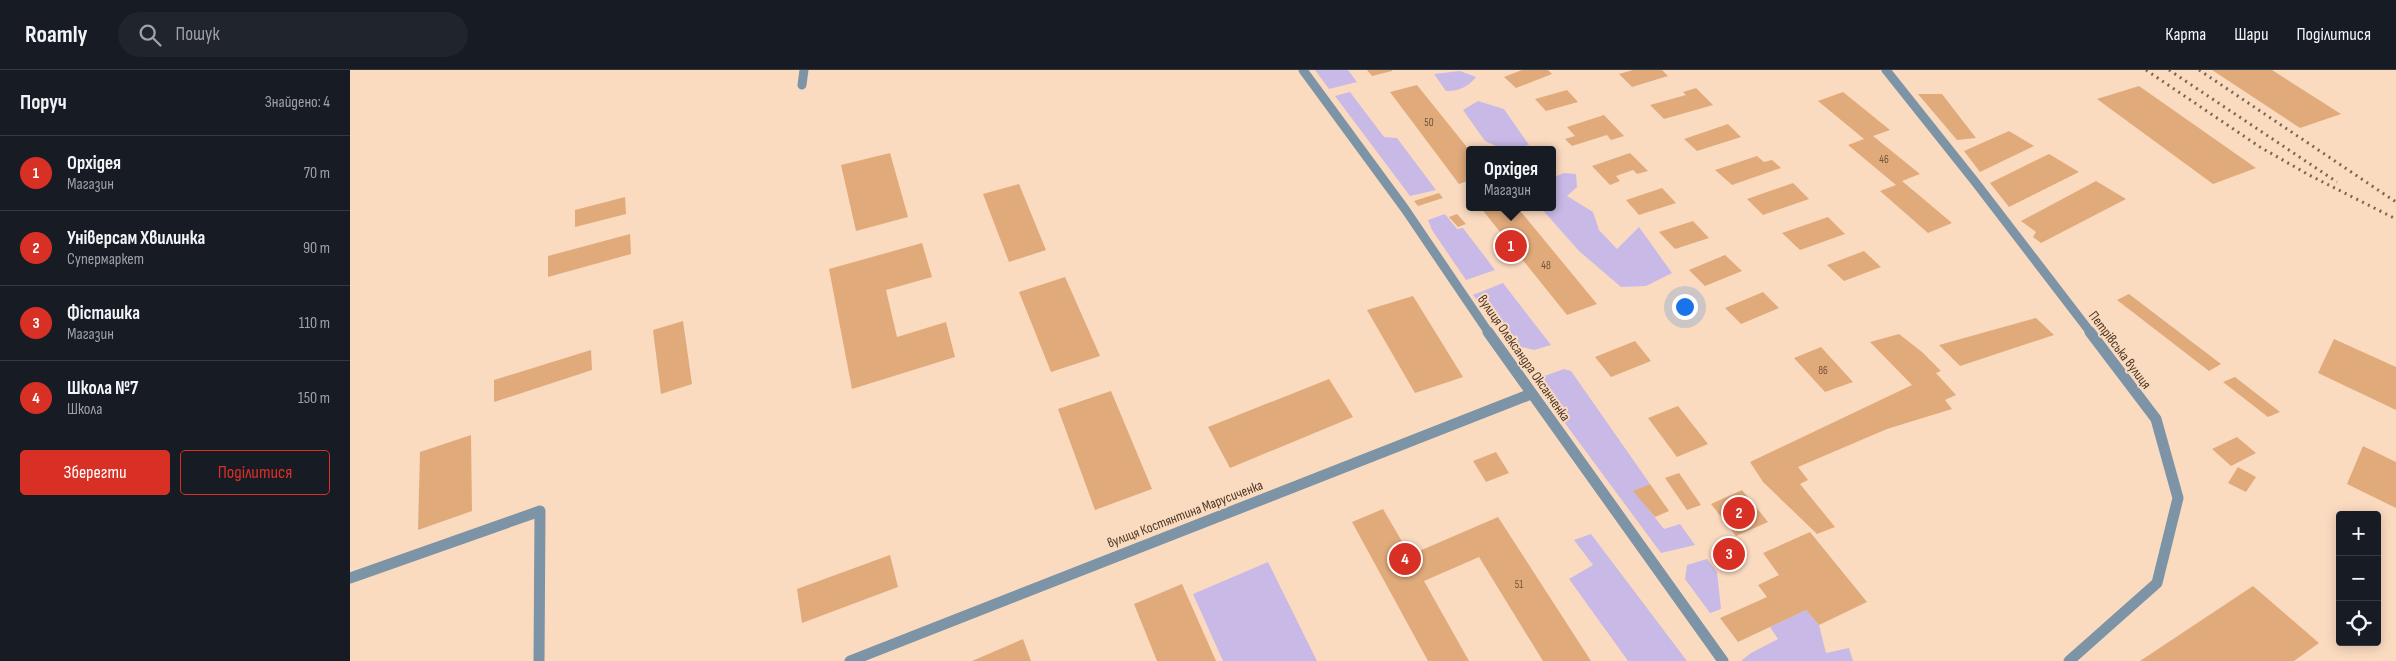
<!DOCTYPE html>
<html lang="uk">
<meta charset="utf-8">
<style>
body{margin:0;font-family:"Sofia Sans Condensed",sans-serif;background:#20242c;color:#f1f3f6}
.controls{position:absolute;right:15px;bottom:15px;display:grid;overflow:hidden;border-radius:5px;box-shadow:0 2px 12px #0003}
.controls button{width:45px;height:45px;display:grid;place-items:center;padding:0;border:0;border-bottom:1px solid #363941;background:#171b24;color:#f1f3f6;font:25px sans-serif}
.you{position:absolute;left:1334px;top:236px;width:18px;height:18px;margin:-12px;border:4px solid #fff;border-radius:50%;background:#1a73e8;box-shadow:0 0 0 8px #1a73e833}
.badge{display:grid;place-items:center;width:32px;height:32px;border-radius:50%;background:#d93025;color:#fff;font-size:16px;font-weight:700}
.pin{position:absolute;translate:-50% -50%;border:2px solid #fff;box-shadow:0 1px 5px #0006}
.popup{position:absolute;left:1116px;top:76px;width:90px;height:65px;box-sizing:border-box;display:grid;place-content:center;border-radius:5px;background:#171b24;filter:drop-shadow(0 1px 4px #0005);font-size:16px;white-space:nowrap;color:#9ea1a6}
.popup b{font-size:19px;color:#f1f3f6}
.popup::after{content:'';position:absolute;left:50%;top:100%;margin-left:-10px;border:10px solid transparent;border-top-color:#171b24}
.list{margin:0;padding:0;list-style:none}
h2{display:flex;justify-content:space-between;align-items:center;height:65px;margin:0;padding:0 20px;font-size:21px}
h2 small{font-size:16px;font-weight:400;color:#9ea1a6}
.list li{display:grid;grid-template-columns:32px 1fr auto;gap:15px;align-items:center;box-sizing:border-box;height:75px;padding:0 20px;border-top:1px solid #363941}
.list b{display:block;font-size:19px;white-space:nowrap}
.list p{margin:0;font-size:16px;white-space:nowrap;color:#9ea1a6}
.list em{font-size:16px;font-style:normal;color:#9ea1a6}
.actions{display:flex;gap:10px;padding:15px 20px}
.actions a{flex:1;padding:11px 0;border:1px solid #d93025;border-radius:5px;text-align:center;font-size:18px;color:#d93025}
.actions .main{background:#d93025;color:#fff}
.icon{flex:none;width:28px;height:28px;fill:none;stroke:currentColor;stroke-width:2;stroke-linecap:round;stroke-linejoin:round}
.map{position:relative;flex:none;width:2046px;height:591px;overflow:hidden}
header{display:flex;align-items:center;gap:30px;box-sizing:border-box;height:70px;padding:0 25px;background:#171b24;border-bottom:1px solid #363941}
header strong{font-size:24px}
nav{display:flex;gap:28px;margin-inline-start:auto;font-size:18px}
.search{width:350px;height:45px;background:#20242c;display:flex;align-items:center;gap:12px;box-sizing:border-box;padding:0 18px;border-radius:28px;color:#9ea1a6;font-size:19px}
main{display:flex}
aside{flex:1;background:#171b24}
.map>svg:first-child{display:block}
.green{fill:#c9b9e6}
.building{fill:#e1aa7b}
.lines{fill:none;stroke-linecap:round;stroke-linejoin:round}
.minor-far1{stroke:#7c94a6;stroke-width:9}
.minor{stroke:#7c94a6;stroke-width:11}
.rail{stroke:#7d6550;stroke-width:3;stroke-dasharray:2 4.5;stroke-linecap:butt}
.labels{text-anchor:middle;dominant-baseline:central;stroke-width:4;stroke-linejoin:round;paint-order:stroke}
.number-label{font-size:11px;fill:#72543a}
.street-label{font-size:14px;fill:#4d3825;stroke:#fbdbc0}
</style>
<header>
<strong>Roamly</strong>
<div class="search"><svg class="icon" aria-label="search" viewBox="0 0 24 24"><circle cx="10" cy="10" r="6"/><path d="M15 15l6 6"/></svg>Пошук</div>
<nav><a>Карта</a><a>Шари</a><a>Поділитися</a></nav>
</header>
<main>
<aside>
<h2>Поруч<small>Знайдено: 4</small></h2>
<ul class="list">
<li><span class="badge">1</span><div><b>Орхідея</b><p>Магазин</p></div><em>70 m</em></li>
<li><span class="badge">2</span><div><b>Універсам Хвилинка</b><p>Супермаркет</p></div><em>90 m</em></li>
<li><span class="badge">3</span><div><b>Фісташка</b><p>Магазин</p></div><em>110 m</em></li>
<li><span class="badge">4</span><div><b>Школа №7</b><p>Школа</p></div><em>150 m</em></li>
</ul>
<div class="actions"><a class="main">Зберегти</a><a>Поділитися</a></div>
</aside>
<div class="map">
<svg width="2046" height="591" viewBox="0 0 2046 591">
<rect width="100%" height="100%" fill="#fbdbc0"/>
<g class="green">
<polygon points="965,0 998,0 1007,12 979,19"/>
<path d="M1110,1L1126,7C1119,16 1108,22 1096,21L1084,4Z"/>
<polygon points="1000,22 1034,67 1047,68 1086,120 1060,126 985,26"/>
<polygon points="1128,31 1154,39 1179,75 1155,80 1135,71 1113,40"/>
<polygon points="1214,103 1226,104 1227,117 1217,126 1243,142 1249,160 1267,179 1289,157 1322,203 1296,216 1271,217 1229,181 1190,137 1202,137 1202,108"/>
<polygon points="1095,144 1107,159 1113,158 1145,200 1116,210 1082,160 1078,150"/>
<polygon points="1153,213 1201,275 1184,280 1164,275 1123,225"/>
<polygon points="1214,299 1221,301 1300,414 1284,421 1314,459 1330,454 1345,475 1311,483 1183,310"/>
<polygon points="1241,464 1337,591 1278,591 1219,509 1243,495 1224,470"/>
<polygon points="1357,489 1367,502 1371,539 1360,543 1335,509 1337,495"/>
<polygon points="918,492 967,591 873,591 843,524"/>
<polygon points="1456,540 1469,555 1476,583 1499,578 1503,591 1391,591 1401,583 1428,569 1420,557"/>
</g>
<g class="building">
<polygon points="1017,0 1042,0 1042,1 1022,6"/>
<polygon points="1172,0 1198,0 1202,4 1166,18 1154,7"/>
<polygon points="1283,0 1312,0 1318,6 1282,17 1269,4"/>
<polygon points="1862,0 1922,0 1991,44 1950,58"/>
<polygon points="1067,15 1120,81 1120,110 1109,114 1040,22"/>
<polygon points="1789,16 1906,98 1863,114 1747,29"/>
<polygon points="1346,18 1363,35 1314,49 1300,35 1336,25 1333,22"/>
<polygon points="1217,20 1228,32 1196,41 1185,29"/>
<polygon points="1493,22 1540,60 1523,66 1570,104 1552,111 1602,153 1578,163 1530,121 1546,115 1498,75 1514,69 1468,31"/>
<polygon points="1568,24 1592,24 1626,68 1607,70"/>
<polygon points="1254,45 1274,66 1261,70 1257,65 1222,76 1215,69 1225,66 1217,57"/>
<polygon points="1378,54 1391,67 1347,81 1334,69"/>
<polygon points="1659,61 1684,76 1630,102 1614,81"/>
<polygon points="540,83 558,147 506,161 491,95"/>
<polygon points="1280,83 1298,101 1287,104 1283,100 1266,106 1270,111 1260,115 1242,96"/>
<polygon points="1699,84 1729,102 1659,137 1640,113"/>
<polygon points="1407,86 1414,92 1422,90 1431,98 1382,115 1365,100"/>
<polygon points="1746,111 1776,129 1691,173 1683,167 1686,162 1671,151"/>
<polygon points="1443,113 1459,129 1413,145 1397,129"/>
<polygon points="669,114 696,180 659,192 633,124"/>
<polygon points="1312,118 1326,133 1289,145 1276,130"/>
<polygon points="1089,123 1093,128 1068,136 1064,131"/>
<polygon points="275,127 276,144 225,157 225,140"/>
<polygon points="1130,137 1167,137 1247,234 1217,245"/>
<polygon points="1107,144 1116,154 1108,157 1099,147"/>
<polygon points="1478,147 1495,164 1450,180 1432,163"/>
<polygon points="1343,151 1359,168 1325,179 1309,162"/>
<polygon points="280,164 281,184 198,207 198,186"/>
<polygon points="572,173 582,207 536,220 547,267 596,252 605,287 502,319 479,199"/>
<polygon points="1514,181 1531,197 1494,211 1477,195"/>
<polygon points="1375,185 1392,201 1355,216 1339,200"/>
<polygon points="715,207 750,286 701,302 669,222"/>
<polygon points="1413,222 1429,238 1391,254 1375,238"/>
<polygon points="1779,224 1871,294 1859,301 1767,230"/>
<polygon points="1063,226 1113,307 1065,323 1017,240"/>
<polygon points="1686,248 1704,265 1610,296 1589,275"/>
<polygon points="333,251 342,314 311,324 303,260"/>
<polygon points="1549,264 1572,282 1591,301 1586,303 1606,325 1595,330 1602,339 1537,359 1448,397 1458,410 1450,414 1485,457 1467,464 1413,412 1400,392 1562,315 1520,272"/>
<polygon points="1984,269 2046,297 2046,340 1968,303"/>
<polygon points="1285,271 1301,291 1261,307 1245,287"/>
<polygon points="1471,277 1503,312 1475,322 1444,288"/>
<polygon points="241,280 242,300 144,332 144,310"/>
<polygon points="1885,307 1930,342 1918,347 1873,312"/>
<polygon points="979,309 1003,347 880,398 858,357"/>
<polygon points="761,321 802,419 745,440 708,339"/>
<polygon points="1328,336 1358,374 1327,387 1298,348"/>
<polygon points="121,365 122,441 68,460 70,382"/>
<polygon points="1887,367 1906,383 1881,396 1862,379"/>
<polygon points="2013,376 2046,392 2046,438 1997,414"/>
<polygon points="1146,382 1159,403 1136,412 1123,391"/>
<polygon points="1888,397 1906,407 1896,422 1878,413"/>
<polygon points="1329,403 1351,435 1337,440 1315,408"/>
<polygon points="1300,414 1319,441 1305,447 1283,421"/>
<polygon points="1392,420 1418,452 1386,466 1361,434"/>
<polygon points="1033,439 1060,485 1148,447 1241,591 1193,591 1129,487 1074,511 1119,591 1078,591 1002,452"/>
<polygon points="1460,462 1517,532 1469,555 1456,540 1388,572 1370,548 1417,527 1408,515 1429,505 1413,483"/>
<polygon points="1380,474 1390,489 1378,493 1369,479"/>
<polygon points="540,485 548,517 452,553 447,519"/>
<polygon points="832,514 866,591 807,591 784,534"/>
<polygon points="1903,516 1969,573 1944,591 1790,591"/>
<polygon points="673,569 681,591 622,591"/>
</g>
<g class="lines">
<g class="minor-far1">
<polyline points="953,0 1055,139 1139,263"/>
<polyline points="1536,0 1626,113 1741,263"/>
<polyline points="452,15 454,0"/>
</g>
<g class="minor">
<polyline points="1138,262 1373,591"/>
<polyline points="0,508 190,441 189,591"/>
<polyline points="500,591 1181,324"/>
<polyline points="1719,591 1807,513 1828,428 1806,349 1740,262"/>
</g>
<g class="rail">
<polyline points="1796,0 1910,77 1959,105 2046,149"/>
<polyline points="1819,0 1987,112"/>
<polyline points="1849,0 2046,132"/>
</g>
</g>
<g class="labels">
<g class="number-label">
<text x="1079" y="52">50</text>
<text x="1534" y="89">46</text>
<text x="1196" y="195">48</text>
<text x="1473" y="300">86</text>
<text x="1169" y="514">51</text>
</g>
<g class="street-label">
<text transform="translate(1770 280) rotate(53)">Петрівська вулиця</text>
<text transform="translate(1174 288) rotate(55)">вулиця Олександра Оксанченка</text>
<text transform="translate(835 444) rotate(-21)">вулиця Костянтина Марусиченка</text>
</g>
</g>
</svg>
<div class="controls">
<button>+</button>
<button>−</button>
<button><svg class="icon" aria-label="locate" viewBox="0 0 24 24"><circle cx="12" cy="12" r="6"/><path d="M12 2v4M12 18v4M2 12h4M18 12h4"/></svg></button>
</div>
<div class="you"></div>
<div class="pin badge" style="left:1161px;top:176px">1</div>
<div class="popup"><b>Орхідея</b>Магазин</div>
<div class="pin badge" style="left:1389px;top:443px">2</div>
<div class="pin badge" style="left:1379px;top:484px">3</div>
<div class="pin badge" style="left:1055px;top:489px">4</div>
</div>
</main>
